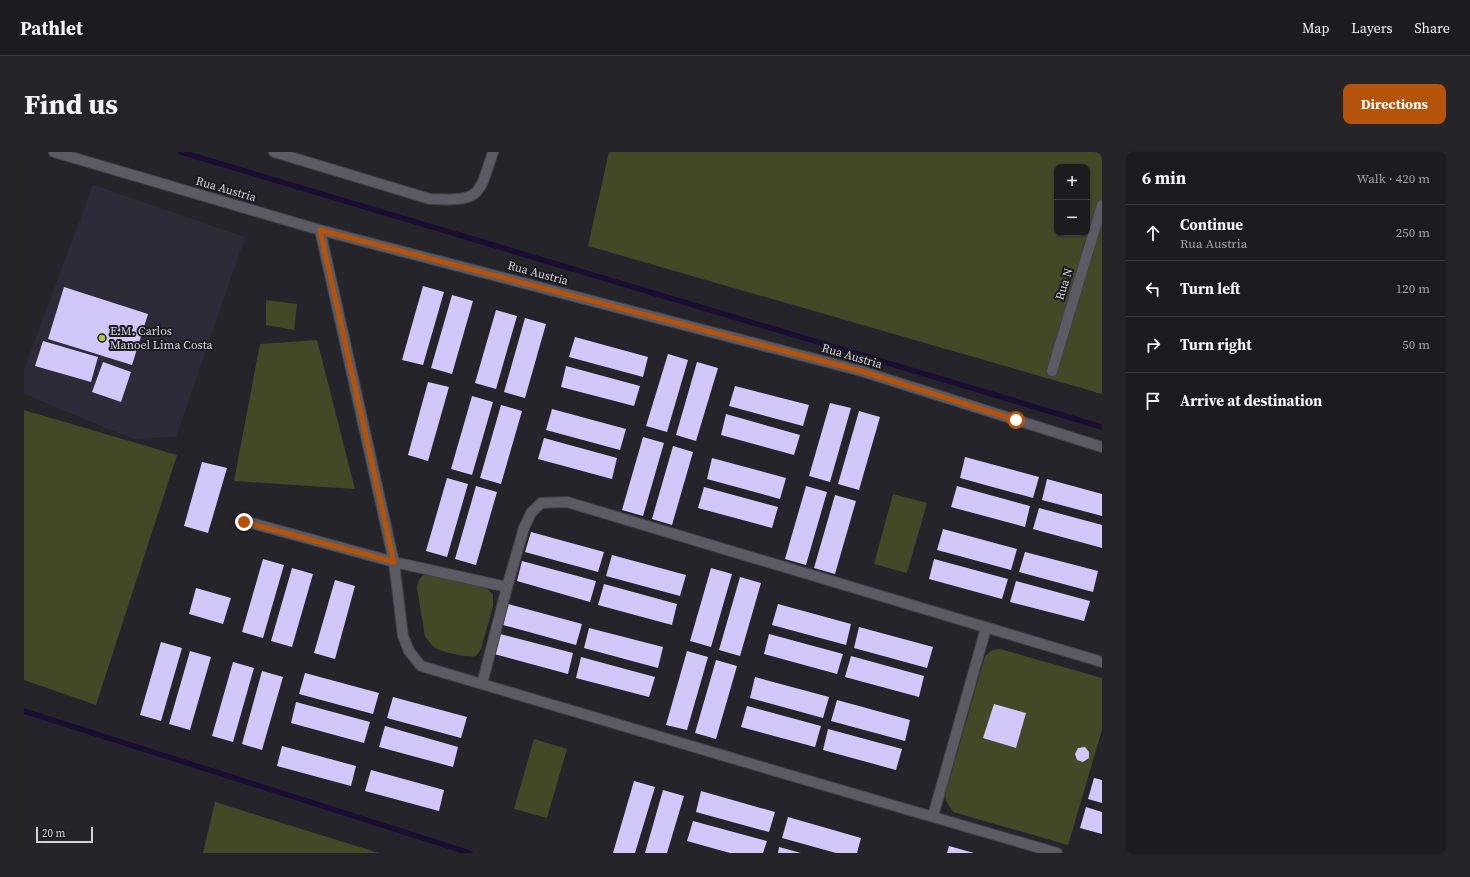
<!DOCTYPE html>
<meta charset="utf-8">
<style>
body{margin:0;font-family:"Source Serif 4",serif;background:#252429;color:#f1f3f6}
.controls{position:absolute;right:12px;top:12px;display:grid;overflow:hidden;border-radius:8px;box-shadow:0 1px 3px #0004}
.controls button{width:36px;height:36px;display:grid;place-items:center;padding:0;border:0;border-bottom:1px solid #3a393e;background:#1c1b20;color:#f1f3f6;font:20px sans-serif}
.scale{position:absolute;left:12px;bottom:10px;width:57px;box-sizing:border-box;padding-left:4px;border:2px solid #d4d3d8;border-top:0;font-size:11px;line-height:14px;white-space:nowrap;color:#d4d3d8;-webkit-text-stroke:3px #1b1a21;paint-order:stroke}
.stop{position:absolute;width:12px;height:12px;margin:-9px;border:3px solid #b45309;border-radius:50%;background:#fff}
.stop.end{background:#b45309;border-color:#fff;box-shadow:0 1px 4px #0008}
.list{margin:0;padding:0;list-style:none}
h2{display:flex;justify-content:space-between;align-items:center;height:52px;margin:0;padding:0 16px;font-size:17px}
h2 small{font-size:13px;font-weight:400;color:#a0a1a5}
.list li{display:grid;grid-template-columns:26px 1fr auto;gap:12px;align-items:center;box-sizing:border-box;height:56px;padding:0 16px;border-top:1px solid #3a393e}
.list b{display:block;font-size:15px;white-space:nowrap}
.list p{margin:0;font-size:13px;white-space:nowrap;color:#a0a1a5}
.list em{font-size:13px;font-style:normal;color:#a0a1a5}
.icon{flex:none;width:22px;height:22px;fill:none;stroke:currentColor;stroke-width:2;stroke-linecap:round;stroke-linejoin:round}
.map{position:relative;flex:none;width:1078px;height:701px;overflow:hidden;border-radius:8px}
header{display:flex;align-items:center;gap:24px;box-sizing:border-box;height:56px;padding:0 20px;background:#1c1b20;border-bottom:1px solid #3a393e}
header strong{font-size:19px}
nav{display:flex;gap:22px;margin-inline-start:auto;font-size:14px}
.intro{display:flex;align-items:center;justify-content:space-between;box-sizing:border-box;height:96px;padding:0 24px}
h1{margin:0;font-size:28px}
.button{padding:10px 18px;border-radius:8px;background:#b45309;color:#fff;font-size:14px;font-weight:700}
main{display:flex;gap:24px;padding:0 24px}
aside{flex:1;background:#1c1b20;border-radius:8px;box-shadow:0 1px 3px #0004}
.map>svg:first-child{display:block}
.built{fill:#2e2b38}
.green{fill:#434827;fill-rule:evenodd}
.lines{fill:none;stroke-linecap:round;stroke-linejoin:round}
.stream{stroke:#180e31;stroke-width:5.5}
.building{fill:#d1c8f9}
.minor-casing{stroke:#414046;stroke-width:12}
.minor{stroke:#5c5b63;stroke-width:10}
.route{stroke:#b45309;stroke-width:5}
.poi-dot{fill:#b2c34c;stroke:#1b1a21;stroke-width:1.5}
.labels{text-anchor:middle;dominant-baseline:central;stroke-width:4;stroke-linejoin:round;paint-order:stroke}
.street-label{font-size:12px;fill:#d4d3d8;stroke:#1b1a21}
.poi-label{font-size:12px;fill:#d4d3d8;stroke:#1b1a21;text-anchor:start}
</style>
<header>
<strong>Pathlet</strong>
<nav><a>Map</a><a>Layers</a><a>Share</a></nav>
</header>
<div class="intro"><h1>Find us</h1><a class="button">Directions</a></div>
<main>
<div class="map">
<svg width="1078" height="701" viewBox="0 0 1078 701">
<rect width="100%" height="100%" fill="#25242b"/>
<polygon class="built" points="69,33 221,85 152,285 109,287 0,242 0,218"/>
<g class="green">
<path d="M585,0H1078V242L564,94ZM1033,15H1063V81H1033Z"/>
<polygon points="242,148 273,152 270,178 242,173"/>
<polygon points="293,188 331,337 210,329 236,192"/>
<polygon points="0,258 153,303 72,553 0,528"/>
<polygon points="869,342 903,351 883,421 850,412"/>
<path d="M405,421L462,435L469,443V454L457,497L452,504C444,506 419,500 411,496C407,493 404,488 401,484L393,436C394,428 397,423 405,421Z"/>
<polygon points="976,497 1078,526 1078,578 1044,693 929,660 922,649 921,643 961,504 968,498"/>
<polygon points="510,587 543,597 523,666 490,657"/>
<polygon points="191,650 355,701 179,701"/>
</g>
<g class="lines">
<g class="stream">
<polyline points="157,0 1078,275"/>
<polyline points="0,559 446,701"/>
</g>
</g>
<g class="building">
<polygon points="399,134 420,140 399,213 378,208"/>
<polygon points="40,135 124,162 108,213 24,187"/>
<polygon points="428,143 449,149 428,222 407,216"/>
<polygon points="472,158 493,164 472,237 451,231"/>
<polygon points="501,166 522,172 501,246 480,240"/>
<polygon points="551,185 624,205 619,225 545,205"/>
<polygon points="19,189 74,205 67,230 11,214"/>
<polygon points="644,202 664,208 643,280 622,274"/>
<polygon points="79,210 107,220 97,250 68,240"/>
<polygon points="673,210 694,216 672,289 652,283"/>
<polygon points="542,214 616,234 610,254 537,235"/>
<polygon points="404,230 425,235 404,309 384,303"/>
<polygon points="711,234 785,253 779,274 705,254"/>
<polygon points="448,244 469,250 448,323 427,317"/>
<polygon points="806,251 827,256 806,330 785,324"/>
<polygon points="477,253 498,259 477,332 456,326"/>
<polygon points="528,257 602,277 596,298 522,278"/>
<polygon points="835,259 856,265 835,338 814,332"/>
<polygon points="702,262 776,283 770,303 697,283"/>
<polygon points="619,285 640,291 619,364 598,358"/>
<polygon points="520,286 593,306 588,327 514,307"/>
<polygon points="649,294 669,300 648,373 628,367"/>
<polygon points="941,305 1015,325 1009,346 936,326"/>
<polygon points="688,306 762,326 756,347 683,327"/>
<polygon points="178,310 203,316 184,381 160,374"/>
<polygon points="423,326 444,332 423,405 402,399"/>
<polygon points="1023,327 1078,342 1078,364 1018,348"/>
<polygon points="452,334 473,340 452,413 431,407"/>
<polygon points="782,334 803,340 782,413 761,407"/>
<polygon points="933,334 1006,354 1001,375 927,355"/>
<polygon points="680,335 754,355 748,376 674,356"/>
<polygon points="811,343 832,349 811,422 790,416"/>
<polygon points="1015,356 1078,373 1078,396 1009,377"/>
<polygon points="919,377 993,397 987,418 913,398"/>
<polygon points="507,380 580,400 574,420 501,400"/>
<polygon points="1001,400 1074,419 1069,440 995,420"/>
<polygon points="588,403 662,423 656,444 582,424"/>
<polygon points="239,407 260,413 239,486 218,480"/>
<polygon points="910,407 984,427 978,447 905,427"/>
<polygon points="498,409 572,429 566,450 493,429"/>
<polygon points="268,416 289,422 268,495 247,489"/>
<polygon points="687,416 708,422 687,495 666,489"/>
<polygon points="716,425 737,431 716,504 695,498"/>
<polygon points="311,428 331,434 311,507 290,501"/>
<polygon points="992,429 1066,449 1060,469 986,450"/>
<polygon points="580,432 653,452 648,473 574,453"/>
<polygon points="172,436 207,446 199,472 165,462"/>
<polygon points="484,452 558,472 552,493 479,473"/>
<polygon points="754,452 827,472 822,493 748,473"/>
<polygon points="835,475 909,495 903,516 830,496"/>
<polygon points="565,476 639,495 634,516 560,496"/>
<polygon points="476,482 549,501 544,522 470,502"/>
<polygon points="745,482 819,502 813,522 740,502"/>
<polygon points="137,490 158,496 137,569 116,563"/>
<polygon points="166,499 187,505 166,578 145,572"/>
<polygon points="663,499 684,505 663,578 642,573"/>
<polygon points="827,504 900,524 895,545 821,525"/>
<polygon points="557,505 631,525 625,545 552,526"/>
<polygon points="692,508 713,514 692,587 671,581"/>
<polygon points="209,510 230,516 209,590 188,584"/>
<polygon points="238,519 259,525 238,598 218,592"/>
<polygon points="281,521 355,541 349,562 275,542"/>
<polygon points="731,525 805,545 799,566 726,546"/>
<polygon points="369,545 443,565 437,586 363,566"/>
<polygon points="813,548 886,568 881,589 807,569"/>
<polygon points="272,550 346,570 340,591 267,571"/>
<polygon points="970,552 1002,561 992,596 959,586"/>
<polygon points="723,554 797,574 791,595 717,575"/>
<polygon points="361,574 434,595 429,615 355,595"/>
<polygon points="804,577 878,597 872,618 799,598"/>
<polygon points="258,594 332,614 327,634 253,614"/>
<polygon points="1061,595 1065,600 1065,606 1059,610 1053,608 1051,602 1054,596"/>
<polygon points="347,618 420,638 415,659 341,639"/>
<polygon points="1070,626 1078,628 1078,651 1064,647"/>
<polygon points="610,629 631,635 611,701 589,701"/>
<polygon points="639,638 660,644 643,701 621,701"/>
<polygon points="677,639 751,660 745,680 672,660"/>
<polygon points="1062,655 1078,660 1078,682 1056,676"/>
<polygon points="764,665 837,686 833,701 812,701 758,686"/>
<polygon points="669,669 743,689 739,701 706,701 663,689"/>
<polygon points="925,694 950,701 923,701"/>
<polygon points="755,695 777,701 754,701"/>
</g>
<g class="lines">
<g class="minor-casing">
<g id="minor">
<polyline points="30,0 296,78 837,219 1078,295"/>
<path d="M250,0L406,47C456,49 454,46 469,0"/>
<polyline points="296,78 370,410 379,484 385,499 397,514 765,623 1033,701"/>
<polyline points="1028,219 1078,53"/>
<polyline points="220,369 370,410 483,435"/>
<polyline points="458,532 483,435 500,376 507,361 517,351 543,350 1078,510"/>
<polyline points="909,664 962,476"/>
</g>
</g>
<use href="#minor" class="minor"/>
</g>
<g class="lines">
<polyline class="route" points="220,370 370,410 296,78 837,219 992,268"/>
</g>
<circle class="poi-dot" cx="78" cy="186" r="4"/>
<g class="labels">
<g class="street-label">
<text transform="translate(202 37) rotate(16)">Rua Austria</text>
<text transform="translate(514 121) rotate(15)">Rua Austria</text>
<text transform="translate(1040 132) rotate(-73)">Rua N</text>
<text transform="translate(828 204) rotate(16)">Rua Austria</text>
</g>
<g class="poi-label">
<text x="86" y="179">E.M. Carlos<tspan x="86" dy="14">Manoel Lima Costa</tspan></text>
</g>
</g>
</svg>
<div class="controls">
<button>+</button>
<button>−</button>
</div>
<div class="scale">20 m</div>
<div class="stop" style="left:992px;top:268px"></div>
<div class="stop end" style="left:220px;top:370px"></div>
</div>
<aside>
<h2>6 min<small>Walk · 420 m</small></h2>
<ul class="list">
<li><svg class="icon" aria-label="ahead" viewBox="0 0 24 24"><path d="M12 20V5M6 11l6-6 6 6"/></svg><div><b>Continue</b><p>Rua Austria</p></div><em>250 m</em></li>
<li><svg class="icon" aria-label="left" viewBox="0 0 24 24"><path d="M17 20v-9H6M10 6l-5 5 5 5"/></svg><div><b>Turn left</b></div><em>120 m</em></li>
<li><svg class="icon" aria-label="right" viewBox="0 0 24 24"><path d="M7 20v-9h11M14 6l5 5-5 5"/></svg><div><b>Turn right</b></div><em>50 m</em></li>
<li><svg class="icon" aria-label="arrive" viewBox="0 0 24 24"><path d="M6 21V4h12l-3 4 3 4H6"/></svg><div><b>Arrive at destination</b></div></li>
</ul>
</aside>
</main>
